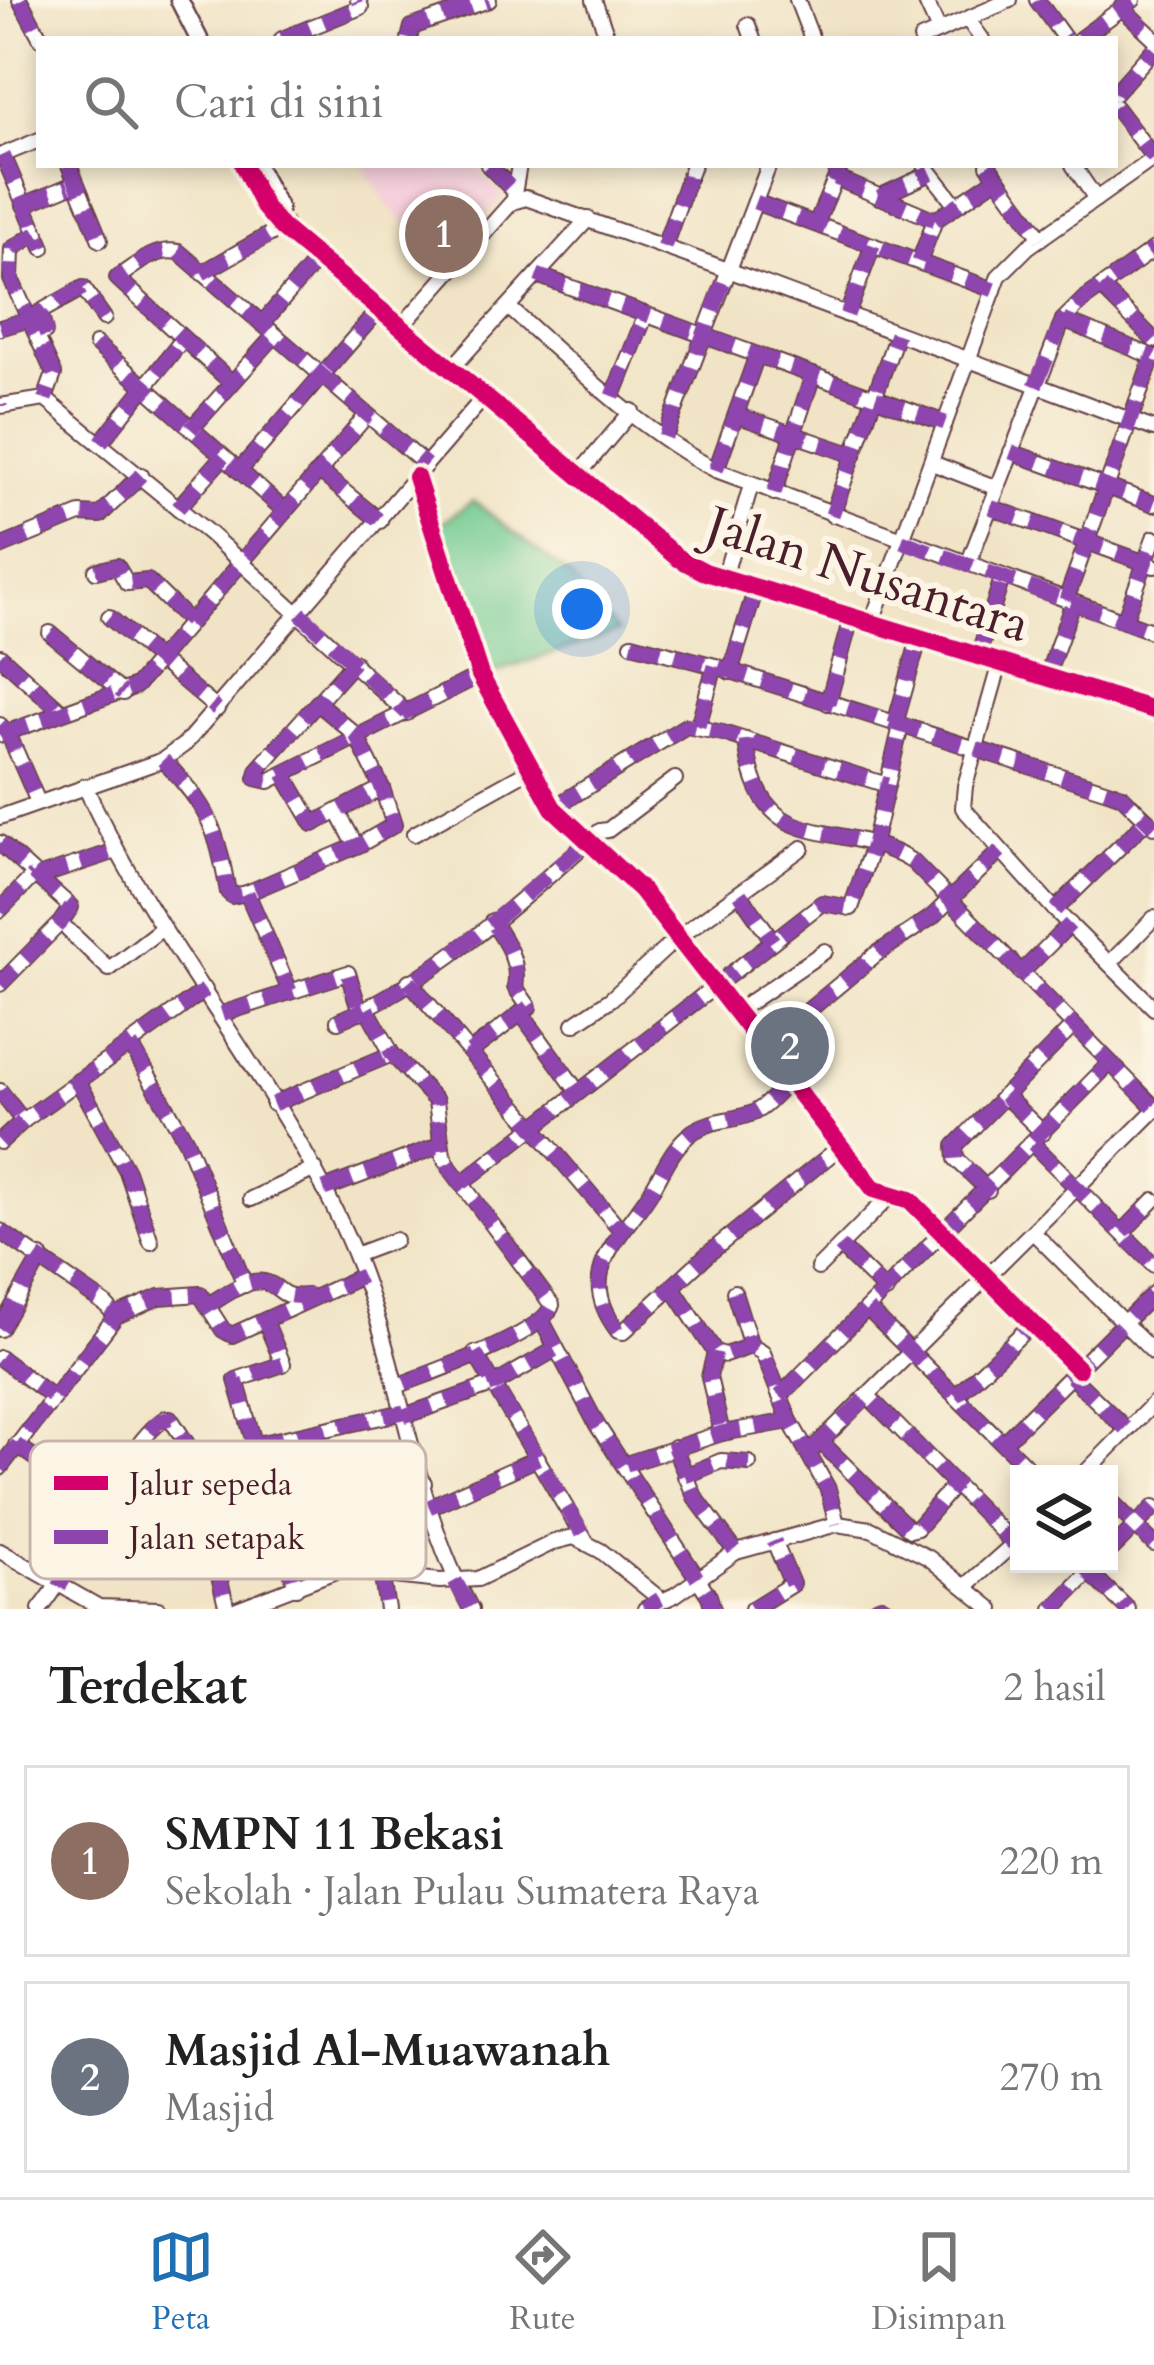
<!DOCTYPE html>
<html lang="id">
<meta charset="utf-8">
<style>
body{margin:0;font-family:Cardo,serif;background:#f2f2f2;color:#222}
.controls{position:absolute;right:36px;bottom:36px;display:grid;overflow:hidden;border-radius:0px;box-shadow:0 6px 18px #0003}
.controls button{width:108px;height:108px;display:grid;place-items:center;padding:0;border:0;border-bottom:3px solid #e0e0e0;background:#fff;color:#222;font:60px sans-serif}
.you{position:absolute;left:582px;top:609px;width:42px;height:42px;margin:-30px;border:9px solid #fff;border-radius:50%;background:#1a73e8;box-shadow:0 0 0 18px #1a73e833}
.badge{display:grid;place-items:center;width:78px;height:78px;border-radius:50%;background:#1f6fb2;color:#fff;font-size:39px;font-weight:700}
.pin{position:absolute;translate:-50% -50%;border:6px solid #fff;box-shadow:0 3px 12px #0006}
.list{margin:0;padding:0;list-style:none}
h2{display:flex;justify-content:space-between;align-items:center;height:156px;margin:0;padding:0 48px;font-size:51px}
h2 small{font-size:39px;font-weight:400;color:#767676}
.list li{display:grid;grid-template-columns:78px 1fr auto;gap:36px;align-items:center;box-sizing:border-box;height:192px;margin:0 24px 24px;padding:0 24px;border:3px solid #e0e0e0;border-radius:0px}
.list b{display:block;font-size:45px;white-space:nowrap}
.list p{margin:0;font-size:39px;white-space:nowrap;color:#767676}
.list em{font-size:39px;font-style:normal;color:#767676}
.icon{flex:none;width:66px;height:66px;fill:none;stroke:currentColor;stroke-width:2;stroke-linecap:round;stroke-linejoin:round}
.map{position:relative;flex:none;width:1154px;height:1609px;overflow:hidden}
.search{position:absolute;background:#fff;box-shadow:0 6px 18px #0003;left:36px;right:36px;top:36px;height:132px;display:flex;align-items:center;gap:30px;box-sizing:border-box;padding:0 42px;border-radius:0px;color:#767676;font-size:45px}
.sheet{height:588px;background:#fff}
nav{display:flex;justify-content:space-around;align-items:center;box-sizing:border-box;height:168px;border-top:3px solid #e0e0e0;background:#fff;font-size:33px;color:#767676}
nav a{display:grid;justify-items:center;gap:6px}
nav .on{color:#1f6fb2}
.map>svg:first-child{display:block}
.built{fill:#f5cfdb}
.green{fill:#70ca91;stroke:#5d745e;stroke-width:3}
.lines{fill:none;stroke-linecap:round;stroke-linejoin:round}
.minor-casing{stroke:#633d42;stroke-width:18}
.tertiary-casing{stroke:#633d42;stroke-width:21}
.minor{stroke:#fff;stroke-width:14}
.tertiary{stroke:#fff;stroke-width:16}
.quiet{stroke:#8e44ad;stroke-width:15;stroke-dasharray:30 15;stroke-linecap:butt}
.cycleway-casing{stroke:#fcf5e5;stroke-width:26}
.cycleway{stroke:#d6006c;stroke-width:18}
.labels{text-anchor:middle;dominant-baseline:central;stroke-width:12;stroke-linejoin:round;paint-order:stroke}
.street-label{font-size:51px;fill:#4a1f2b;stroke:#fcf5e5}
.key{fill:#fcf5e5;stroke:#c7b5ad;stroke-width:3}
.key-label{font-size:33px;fill:#4a1f2b}
</style>
<div class="map">
<svg width="1154" height="1609" viewBox="0 0 1154 1609">
<rect width="100%" height="100%" fill="#fcf5e5"/>
<filter id="ink" filterUnits="userSpaceOnUse"><feTurbulence type="fractalNoise" baseFrequency=".00833" numOctaves="2"/><feDisplacementMap in="SourceGraphic" scale="24" xChannelSelector="R" yChannelSelector="G"/><feConvolveMatrix kernelMatrix="1 2 1 2 8 2 1 2 1" color-interpolation-filters="sRGB"/></filter>
<filter id="wash" filterUnits="userSpaceOnUse"><feTurbulence type="fractalNoise" baseFrequency=".004" numOctaves="4" result="noise"/><feDisplacementMap in="SourceGraphic" scale="48" xChannelSelector="R" yChannelSelector="G"/><feGaussianBlur stdDeviation="2.7" result="paint"/><feColorMatrix in="noise" values="0 0 0 0 0 0 0 0 0 0 0 0 0 0 0 0 0 1.4 0 .05"/><feComposite in="paint" operator="in"/></filter>
<g filter="url(#wash)">
<rect width="100%" height="100%" fill="#f1e4c6"/>
<polygon class="built" points="363,165 475,165 503,196 447,263 386,204"/>
<polygon class="green" points="473,501 571,577 618,632 490,674 438,525"/>
</g>
<g filter="url(#ink)">
<g class="lines">
<g class="minor-casing">
<g id="minor">
<polyline points="20,0 41,39"/>
<polyline points="594,0 608,39"/>
<polyline points="797,0 812,39"/>
<polyline points="925,0 939,31"/>
<polyline points="1037,0 1065,39"/>
<polyline points="1122,8 1154,38"/>
<polyline points="968,20 982,39"/>
<polyline points="748,25 753,39"/>
<polyline points="282,39 361,7 358,0"/>
<polyline points="409,39 412,27 489,0"/>
<polyline points="921,39 1010,0"/>
<polyline points="1080,39 1133,0"/>
<polyline points="1115,93 1154,49"/>
<polyline points="1115,107 1154,158"/>
<polyline points="3,155 43,248"/>
<polyline points="0,156 39,140"/>
<polyline points="69,165 100,240"/>
<polyline points="488,165 513,190"/>
<polyline points="925,165 956,205"/>
<polyline points="988,165 1041,238"/>
<polyline points="1073,165 1096,199"/>
<polyline points="836,178 935,220"/>
<polyline points="514,194 519,165"/>
<polyline points="879,197 931,173"/>
<polyline points="755,202 994,290"/>
<polyline points="24,205 69,186"/>
<polyline points="816,224 841,165"/>
<polyline points="37,233 12,249 11,279 54,374 45,399"/>
<polyline points="664,247 693,165"/>
<polyline points="919,262 935,220 997,178"/>
<polyline points="202,273 286,225"/>
<polyline points="537,275 945,423"/>
<polyline points="1101,287 1154,340"/>
<path d="M508,307C572,363 640,431 716,470L1154,632"/>
<polyline points="847,315 873,245"/>
<polyline points="1063,320 1154,357"/>
<polyline points="262,324 318,258"/>
<polyline points="401,327 512,202 526,198 728,270 1154,429"/>
<polyline points="0,328 30,319"/>
<polyline points="45,332 40,312 83,288 104,318"/>
<polyline points="96,344 285,511"/>
<polyline points="452,368 588,219"/>
<path d="M232,383L117,278C136,265 155,247 179,252L426,465"/>
<polyline points="613,396 646,314"/>
<polyline points="0,406 45,399 210,534 407,713"/>
<polyline points="736,415 854,455"/>
<polyline points="191,429 275,335"/>
<polyline points="665,437 769,165"/>
<polyline points="101,442 183,339"/>
<polyline points="1011,452 1154,504"/>
<polyline points="932,463 997,488"/>
<polyline points="716,470 757,355"/>
<polyline points="239,471 380,308"/>
<polyline points="320,472 380,521"/>
<polyline points="578,475 632,411"/>
<polyline points="416,477 480,675 553,808 641,890 874,1189 910,1200 1078,1369"/>
<polyline points="774,493 813,375"/>
<polyline points="990,507 1154,566"/>
<polyline points="178,508 223,457"/>
<polyline points="832,515 897,334"/>
<polyline points="0,547 80,514 100,515 141,475"/>
<polyline points="968,564 1063,320 1083,300 1154,249"/>
<polyline points="96,571 117,566 127,583 148,581 190,622"/>
<polyline points="724,578 751,485"/>
<polyline points="1066,600 1153,356"/>
<polyline points="109,617 217,709"/>
<polyline points="1124,621 1154,538"/>
<polyline points="871,624 999,276 1028,247 1154,158"/>
<polyline points="50,633 123,693"/>
<polyline points="632,644 715,666 1111,792 1122,796 1154,827"/>
<polyline points="0,656 62,712"/>
<polyline points="978,657 1002,578"/>
<polyline points="354,662 259,768 256,778 269,781 480,675"/>
<polyline points="1000,663 965,786 963,808 1055,910 1154,1008"/>
<polyline points="730,672 756,588"/>
<polyline points="1046,678 1073,603"/>
<polyline points="828,703 851,618"/>
<polyline points="895,724 919,639"/>
<polyline points="0,725 8,733 38,802"/>
<polyline points="698,726 715,666"/>
<polyline points="0,735 136,686 367,415"/>
<path d="M746,740C759,862 835,813 913,862L1154,1107"/>
<path d="M163,760C210,809 216,827 228,892L232,896L247,893L361,844L394,825L382,788L356,735L319,704"/>
<polyline points="284,774 313,824 382,788"/>
<path d="M85,786C159,950 285,1086 354,1253C402,1368 411,1499 471,1609"/>
<polyline points="553,808 686,726 723,733 887,785"/>
<polyline points="338,812 356,846"/>
<polyline points="0,817 163,760 185,744 485,396"/>
<polyline points="414,834 531,769"/>
<polyline points="0,843 71,907 61,922 0,984"/>
<polyline points="38,877 116,851"/>
<polyline points="247,893 290,991"/>
<polyline points="740,894 773,941"/>
<polyline points="0,910 34,875"/>
<polyline points="1055,910 1147,820"/>
<polyline points="68,930 109,969 161,929"/>
<polyline points="1110,963 1154,918"/>
<polyline points="1021,973 1070,924"/>
<polyline points="409,981 621,1230"/>
<path d="M367,1009L392,1054L436,1101L443,1155L450,1168L552,1305C544,1335 429,1373 397,1386"/>
<polyline points="809,1010 875,955 932,917 1000,851"/>
<polyline points="737,1011 825,951"/>
<polyline points="521,1013 578,1092"/>
<polyline points="222,1014 348,973 360,1012"/>
<path d="M338,1021C432,982 524,898 600,831L608,830L675,779"/>
<polyline points="574,1024 611,999 678,937 802,848"/>
<polyline points="131,1045 186,1141 245,1285"/>
<path d="M470,1052L529,1007L515,987C520,963 506,942 492,921"/>
<path d="M790,1080C778,1091 764,1111 747,1115C729,1121 711,1120 694,1131C672,1146 664,1170 651,1191C623,1237 572,1271 618,1331L623,1332L708,1254L840,1147"/>
<polyline points="78,1081 127,1171 151,1242"/>
<polyline points="0,1091 23,1121"/>
<polyline points="1004,1095 1043,1133"/>
<polyline points="273,1104 392,1054"/>
<polyline points="0,1142 23,1121 205,990"/>
<polyline points="1033,1144 1154,1265"/>
<polyline points="462,1183 822,903 851,908 873,845 901,726"/>
<polyline points="324,1189 441,1145"/>
<polyline points="988,1190 956,1159 955,1146 1073,1026"/>
<polyline points="251,1199 315,1169"/>
<polyline points="0,1231 105,1304 116,1316"/>
<polyline points="1033,1232 1154,1353"/>
<polyline points="1123,1232 1154,1200"/>
<polyline points="840,1246 886,1291"/>
<polyline points="355,1255 395,1240"/>
<polyline points="818,1268 891,1195"/>
<polyline points="673,1288 715,1352 725,1355 751,1346 763,1353 790,1421 828,1489 837,1524"/>
<polyline points="734,1292 751,1346"/>
<path d="M210,1304C223,1296 247,1278 264,1282C285,1287 276,1299 308,1296"/>
<polyline points="868,1309 1034,1474"/>
<polyline points="542,1321 597,1425 709,1596 713,1609"/>
<polyline points="266,1323 283,1364 236,1380 296,1588"/>
<polyline points="0,1329 41,1257"/>
<polyline points="715,1352 709,1377 722,1433"/>
<polyline points="475,1353 585,1540"/>
<polyline points="0,1358 51,1396"/>
<polyline points="1071,1376 1127,1430"/>
<polyline points="780,1396 1110,1063"/>
<polyline points="868,1396 1014,1544"/>
<polyline points="956,1396 1033,1323"/>
<polyline points="404,1416 495,1384 556,1349"/>
<polyline points="821,1442 910,1530 917,1528 955,1484"/>
<polyline points="1003,1443 1154,1293"/>
<polyline points="16,1445 83,1491"/>
<polyline points="253,1445 404,1412"/>
<polyline points="674,1447 695,1497 736,1552"/>
<polyline points="810,1452 1154,1111"/>
<polyline points="626,1464 722,1433 790,1421"/>
<polyline points="0,1468 116,1316 159,1297 200,1294 223,1330 232,1335 362,1276"/>
<polyline points="1084,1474 1154,1403"/>
<polyline points="685,1476 721,1461 749,1463"/>
<polyline points="1109,1499 1154,1544"/>
<polyline points="429,1507 538,1458"/>
<polyline points="275,1518 424,1483"/>
<polyline points="86,1538 167,1559 212,1557"/>
<polyline points="0,1551 99,1607 158,1609"/>
<polyline points="1109,1552 1154,1507"/>
<polyline points="381,1572 387,1609"/>
<polyline points="1089,1572 1128,1609"/>
<polyline points="966,1586 1019,1539"/>
<path d="M40,1609C79,1563 122,1444 166,1418H170L187,1444L227,1609"/>
<polyline points="237,1609 338,1570 440,1581 478,1579 554,1542 574,1537 601,1551 660,1599"/>
<polyline points="645,1609 675,1595 736,1552 837,1524 871,1529 929,1558 992,1609"/>
<polyline points="752,1609 792,1584 774,1541"/>
<polyline points="874,1609 881,1606 886,1609"/>
<polyline points="1053,1609 1097,1564"/>
</g>
</g>
<g class="tertiary-casing">
<g id="tertiary">
<polyline points="179,0 199,39"/>
<polyline points="243,165 264,207 282,228 678,558 705,572 1154,710"/>
<polyline points="256,165 279,209"/>
</g>
</g>
<use href="#minor" class="minor"/>
<use href="#tertiary" class="tertiary"/>
<g class="quiet">
<polyline points="20,0 41,39"/>
<polyline points="1037,0 1065,39"/>
<polyline points="1122,8 1154,38"/>
<polyline points="282,39 361,7 358,0"/>
<polyline points="409,39 412,27 489,0"/>
<polyline points="1080,39 1133,0"/>
<polyline points="1115,93 1154,49"/>
<polyline points="1115,107 1154,158"/>
<polyline points="3,155 43,248"/>
<polyline points="69,165 100,240"/>
<polyline points="488,165 513,190"/>
<polyline points="988,165 1041,238"/>
<polyline points="836,178 935,220"/>
<polyline points="879,197 931,173"/>
<polyline points="755,202 994,290"/>
<polyline points="24,205 69,186"/>
<polyline points="816,224 841,165"/>
<polyline points="37,233 12,249 11,279 54,374 45,399"/>
<polyline points="664,247 693,165"/>
<polyline points="919,262 935,220 997,178"/>
<polyline points="202,273 282,228"/>
<polyline points="537,275 945,423"/>
<polyline points="1101,287 1154,340"/>
<polyline points="847,315 873,245"/>
<polyline points="1063,320 1154,357"/>
<polyline points="262,324 318,258"/>
<polyline points="0,328 30,319"/>
<polyline points="47,336 40,312 83,288 104,318"/>
<polyline points="96,344 285,511"/>
<path d="M232,383L117,278C136,265 155,247 179,252L426,465"/>
<polyline points="1035,386 1063,320 1083,300 1154,249"/>
<polyline points="613,396 646,314"/>
<polyline points="0,404 0,406"/>
<polyline points="736,415 854,455"/>
<polyline points="191,429 275,335"/>
<polyline points="665,437 728,270"/>
<polyline points="101,442 183,339"/>
<polyline points="1011,452 1154,504"/>
<polyline points="716,470 757,355"/>
<polyline points="239,471 380,308"/>
<polyline points="320,472 380,521"/>
<polyline points="774,493 813,375"/>
<polyline points="990,507 1154,566"/>
<polyline points="178,508 223,457"/>
<polyline points="832,515 897,334"/>
<polyline points="902,541 1154,632"/>
<polyline points="0,547 80,514 100,515 141,475"/>
<polyline points="96,571 117,566 127,583 148,581 190,622"/>
<polyline points="1066,600 1153,356"/>
<polyline points="300,613 407,713"/>
<polyline points="109,617 217,709"/>
<polyline points="1124,621 1154,538"/>
<polyline points="50,633 123,693"/>
<polyline points="632,644 715,666 1111,792 1122,796 1154,827"/>
<polyline points="0,656 62,712"/>
<polyline points="978,657 1002,578"/>
<polyline points="354,662 259,768 256,778 269,781 480,675"/>
<polyline points="730,672 756,588"/>
<polyline points="1046,678 1073,603"/>
<polyline points="828,703 851,618"/>
<polyline points="895,724 919,639"/>
<polyline points="0,725 8,733 38,802"/>
<polyline points="698,726 715,666"/>
<polyline points="0,735 136,686 367,415"/>
<path d="M746,740C759,862 835,813 913,862L1154,1107"/>
<path d="M163,760C210,809 216,827 228,892L232,896L247,893L361,844L394,825L382,788L356,735L319,704"/>
<polyline points="284,774 313,824 382,788"/>
<polyline points="553,808 686,726 723,733 887,785"/>
<polyline points="0,843 71,907 61,922 0,984"/>
<polyline points="38,877 116,851"/>
<polyline points="247,893 290,991"/>
<polyline points="740,894 773,941"/>
<polyline points="0,910 34,875"/>
<polyline points="1055,910 1147,820"/>
<polyline points="1021,973 1070,924"/>
<polyline points="409,981 621,1230"/>
<path d="M367,1009L392,1054L436,1101L443,1155L450,1168L552,1305C544,1335 429,1373 397,1386"/>
<polyline points="809,1010 875,955 932,917 1000,851"/>
<polyline points="521,1013 578,1092"/>
<polyline points="222,1014 348,973 360,1012"/>
<path d="M338,1021C432,982 512,905 589,840"/>
<polyline points="131,1045 186,1141 245,1285"/>
<path d="M470,1052L529,1007L515,987C520,963 506,942 492,921"/>
<path d="M790,1080C778,1091 764,1111 747,1115C729,1121 711,1120 694,1131C672,1146 664,1170 651,1191C623,1237 572,1271 618,1331L623,1332L708,1254L840,1147"/>
<polyline points="78,1081 127,1171 151,1242"/>
<polyline points="0,1091 23,1121"/>
<polyline points="1004,1095 1043,1133"/>
<polyline points="273,1104 392,1054"/>
<polyline points="0,1142 23,1121 205,990"/>
<polyline points="1033,1144 1154,1265"/>
<polyline points="462,1183 822,903 851,908 873,845 901,726"/>
<polyline points="324,1189 441,1145"/>
<polyline points="988,1190 956,1159 955,1146 1073,1026"/>
<polyline points="0,1231 105,1304 116,1316"/>
<polyline points="1123,1232 1154,1200"/>
<polyline points="840,1246 886,1291"/>
<polyline points="673,1288 715,1352 725,1355 751,1346 763,1353 790,1421 828,1489 837,1524"/>
<polyline points="734,1292 751,1346"/>
<path d="M210,1304C224,1296 249,1276 266,1283C292,1293 277,1299 313,1295"/>
<polyline points="868,1309 1034,1474"/>
<polyline points="542,1321 597,1425 709,1596 713,1609"/>
<polyline points="266,1323 283,1364 236,1380 296,1588"/>
<polyline points="0,1329 41,1257"/>
<polyline points="715,1352 709,1377 722,1433"/>
<polyline points="475,1353 586,1540"/>
<polyline points="0,1358 51,1396"/>
<polyline points="1071,1376 1127,1430"/>
<polyline points="780,1396 1110,1063"/>
<polyline points="956,1396 1033,1323"/>
<polyline points="404,1416 495,1384 556,1349"/>
<polyline points="821,1442 910,1530 917,1528 955,1484"/>
<polyline points="1003,1443 1154,1293"/>
<polyline points="16,1445 83,1491"/>
<polyline points="253,1445 404,1412"/>
<polyline points="674,1447 695,1497 736,1552"/>
<polyline points="810,1452 868,1396 1014,1544"/>
<polyline points="626,1464 722,1433 790,1421"/>
<polyline points="0,1468 116,1316 159,1297 200,1294 223,1330 232,1335 362,1276"/>
<polyline points="685,1476 721,1461 749,1463"/>
<polyline points="1109,1499 1154,1544"/>
<polyline points="429,1507 538,1458"/>
<polyline points="275,1518 424,1483"/>
<polyline points="86,1538 167,1559 212,1557"/>
<polyline points="1109,1552 1154,1507"/>
<polyline points="381,1572 387,1609"/>
<polyline points="1089,1572 1128,1609"/>
<polyline points="455,1581 471,1609"/>
<polyline points="59,1587 144,1439 158,1422 170,1418 187,1444 227,1609"/>
<polyline points="645,1609 660,1599"/>
<polyline points="752,1609 792,1584 774,1541"/>
<polyline points="874,1609 881,1606 886,1609"/>
<polyline points="1053,1609 1097,1564"/>
</g>
<g class="cycleway-casing">
<g id="cycleway">
<polyline points="243,165 264,207 282,228 678,558 705,572 1154,710"/>
<polyline points="416,477 480,675 553,808 641,890 874,1189 910,1200 1078,1369"/>
</g>
</g>
<use href="#cycleway" class="cycleway"/>
</g>
</g>
<g class="labels">
<g class="street-label">
<text transform="translate(868 575) rotate(18)">Jalan Nusantara</text>
</g>
</g>
<rect x="30" y="1441" width="396" height="138" rx="18" class="key"/>
<rect x="54" y="1476" width="54" height="14" fill="#d6006c"/>
<rect x="54" y="1530" width="54" height="14" fill="#8e44ad"/>
<g class="key-label">
<text x="129" y="1495">Jalur sepeda</text>
<text x="129" y="1549">Jalan setapak</text>
</g>
</svg>
<div class="controls">
<button><svg class="icon" aria-label="layers" viewBox="0 0 24 24"><path d="M12 4l9 5-9 5-9-5zM3 14l9 5 9-5"/></svg></button>
</div>
<div class="you"></div>
<div class="pin badge" style="left:444px;top:234px;background:#8d6e63">1</div>
<div class="pin badge" style="left:790px;top:1046px;background:#6b7280">2</div>
<div class="search"><svg class="icon" aria-label="search" viewBox="0 0 24 24"><circle cx="10" cy="10" r="6"/><path d="M15 15l6 6"/></svg>Cari di sini</div>
</div>
<section class="sheet">
<h2>Terdekat<small>2 hasil</small></h2>
<ul class="list">
<li><span class="badge" style="background:#8d6e63">1</span><div><b>SMPN 11 Bekasi</b><p>Sekolah · Jalan Pulau Sumatera Raya</p></div><em>220 m</em></li>
<li><span class="badge" style="background:#6b7280">2</span><div><b>Masjid Al-Muawanah</b><p>Masjid</p></div><em>270 m</em></li>
</ul>
</section>
<nav>
<a class="on"><svg class="icon" aria-label="map" viewBox="0 0 24 24"><path d="M3 6l6-2 6 2 6-2v14l-6 2-6-2-6 2zM9 4v14M15 6v14"/></svg>Peta</a>
<a><svg class="icon" aria-label="directions" viewBox="0 0 24 24"><path d="M12 3l9 9-9 9-9-9zM9 14v-3h6M13 9l2 2-2 2"/></svg>Rute</a>
<a><svg class="icon" aria-label="saved" viewBox="0 0 24 24"><path d="M7 4h10v16l-5-4-5 4z"/></svg>Disimpan</a>
</nav>
